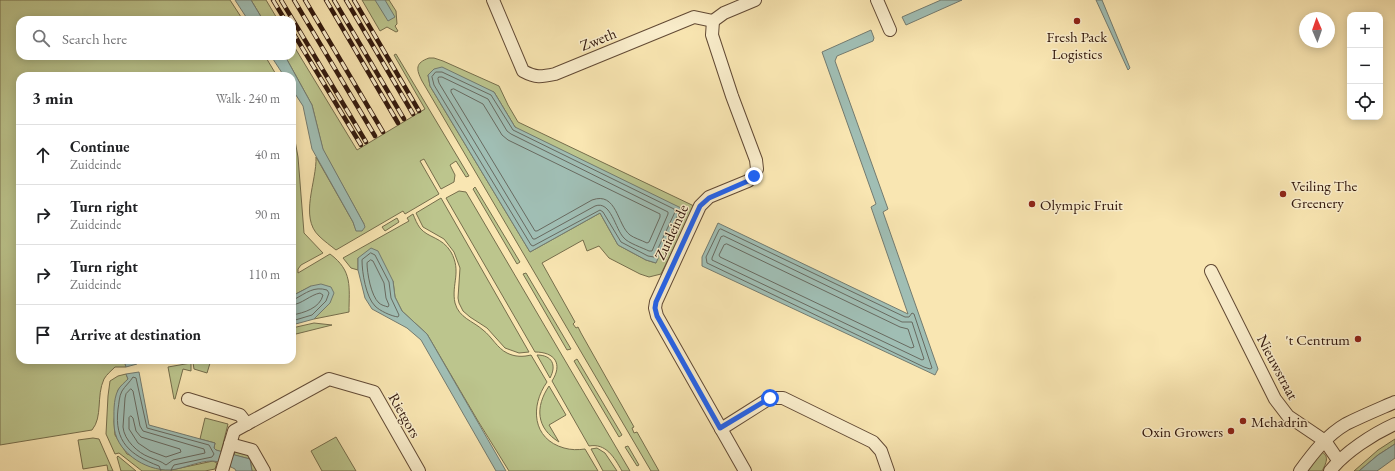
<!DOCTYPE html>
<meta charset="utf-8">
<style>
body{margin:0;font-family:"EB Garamond",serif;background:#f2f2f2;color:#202124}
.controls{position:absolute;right:12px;top:12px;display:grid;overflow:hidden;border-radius:8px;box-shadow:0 2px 10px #0003}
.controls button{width:36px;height:36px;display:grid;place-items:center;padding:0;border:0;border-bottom:1px solid #e0e0e0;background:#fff;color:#202124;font:20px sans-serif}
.compass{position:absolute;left:1299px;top:12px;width:36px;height:36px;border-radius:50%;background:#fff;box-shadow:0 2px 10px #0003;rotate:358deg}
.stop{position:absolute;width:12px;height:12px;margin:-9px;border:3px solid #2563eb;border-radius:50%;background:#fff}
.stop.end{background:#2563eb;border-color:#fff;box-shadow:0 1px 4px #0008}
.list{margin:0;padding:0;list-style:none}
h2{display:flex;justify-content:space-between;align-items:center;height:52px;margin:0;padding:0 16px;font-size:17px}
h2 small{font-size:13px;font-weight:400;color:#757577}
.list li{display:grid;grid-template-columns:26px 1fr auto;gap:12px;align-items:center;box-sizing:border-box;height:60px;padding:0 16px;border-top:1px solid #e0e0e0}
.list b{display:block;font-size:15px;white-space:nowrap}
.list p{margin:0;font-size:13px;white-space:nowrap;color:#757577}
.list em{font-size:13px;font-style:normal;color:#757577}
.icon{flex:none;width:22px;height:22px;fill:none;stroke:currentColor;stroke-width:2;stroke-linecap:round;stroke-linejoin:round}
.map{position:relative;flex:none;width:1395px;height:471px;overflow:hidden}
.search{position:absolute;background:#fff;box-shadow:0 2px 10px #0003;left:16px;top:16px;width:280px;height:44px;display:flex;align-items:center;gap:10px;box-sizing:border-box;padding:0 14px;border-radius:12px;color:#757577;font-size:15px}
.panel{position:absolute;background:#fff;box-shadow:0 2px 10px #0003;left:16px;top:72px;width:280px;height:292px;border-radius:12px}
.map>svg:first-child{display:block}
.green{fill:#bcc58d;stroke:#766e4c;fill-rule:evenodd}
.water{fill:#a0beb4;stroke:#737b70}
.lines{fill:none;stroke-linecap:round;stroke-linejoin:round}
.shore{stroke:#686a60;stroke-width:1}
.street-casing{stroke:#624a35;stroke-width:14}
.street{stroke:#fbefcd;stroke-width:12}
.rail-casing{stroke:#30160b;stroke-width:4.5}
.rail{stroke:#fbefcd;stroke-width:3;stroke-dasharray:9;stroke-linecap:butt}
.route{stroke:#2563eb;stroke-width:5}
.poi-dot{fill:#8f2418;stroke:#fbefcd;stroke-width:1.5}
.labels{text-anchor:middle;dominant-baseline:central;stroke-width:3;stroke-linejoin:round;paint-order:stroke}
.poi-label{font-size:15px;fill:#30160b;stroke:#fbefcd;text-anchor:start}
.street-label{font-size:15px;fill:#30160b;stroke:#fbefcd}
</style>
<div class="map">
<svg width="1395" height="471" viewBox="0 0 1395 471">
<rect width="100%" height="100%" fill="#f9e6b2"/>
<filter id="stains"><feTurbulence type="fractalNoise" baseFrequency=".005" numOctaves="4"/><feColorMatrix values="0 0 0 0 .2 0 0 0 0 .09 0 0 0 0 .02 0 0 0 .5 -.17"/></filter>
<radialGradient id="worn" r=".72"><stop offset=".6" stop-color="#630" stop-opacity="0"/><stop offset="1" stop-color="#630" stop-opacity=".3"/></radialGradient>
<g class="green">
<path d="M0,0H230L243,20H20V56H265L277,76H20V360H124L126,367H115C111,371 107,374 104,379C96,396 103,417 92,430L0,445Z"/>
<polygon points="251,0 266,0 278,20 263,20"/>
<polygon points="362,0 389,0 396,11 397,24 395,26 398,31 396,32 387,27 380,31"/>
<path d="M292,43L357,150L425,109L394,55L396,54L469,176L466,177L456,161L450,165L455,175L454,182L441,189L424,159L420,161L439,194L405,214L403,211L336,250C331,246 324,241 319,236C299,217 317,181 316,157L353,222L356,230L364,224L323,150L312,105L285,56H292Z"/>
<path d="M429,58H434L443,61L499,86L508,105L518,122L694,206L661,274L649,277L640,274L609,258L599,246L587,251L583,240L542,263L575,322L573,324L576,328L578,327L581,333L634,427L632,428L634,433L637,432L659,471H651L422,81C416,69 415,63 429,58ZM428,75L494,92L515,127L656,263L646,260L618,245L600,213L530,252L430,86Z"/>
<path d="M292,100L294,135L298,157L304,233L323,253L301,265L298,269V273L330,254C353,271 349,287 349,312L314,319L330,303L311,286L292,296Z"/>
<polygon points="475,187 520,262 517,264 473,189"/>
<path d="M459,191L466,192L630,471H622C614,457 606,443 589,446L552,381C563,364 555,352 535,352L446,198Z"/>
<polygon points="441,198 529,352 519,353 505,348 487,328 470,317 463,311 459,303 458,298 460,268 454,252 444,239 423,227 416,213"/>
<path d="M413,214C415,219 417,224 420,228C428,238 442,237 451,252C462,272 451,284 455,303C459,318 473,321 483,330C492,337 497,348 507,353C515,357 523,357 531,355L547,382C530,406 532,439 564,448C571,450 578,450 585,449L598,471H509L478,421L427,334L402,311L395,297L393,281L358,258V270L351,268L343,258L409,221L407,218Z"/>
<polygon points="397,218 399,222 385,231 382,227"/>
<polygon points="526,273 571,349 567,350 523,274"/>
<polygon points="314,323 332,325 292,335 292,328"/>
<path d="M537,355C552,355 557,365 550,378Z"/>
<polygon points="577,359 622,435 619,437 574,361"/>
<polygon points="206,360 211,360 207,373 194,369 193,363"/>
<polygon points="191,363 191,371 183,369 175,399 174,399 168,367"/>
<polygon points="126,374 128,379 118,390 114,421 115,435 127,454 171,470 213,461 217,463 215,469 205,471 142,471 119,453 115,454 106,434 108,396 110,381 118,376"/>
<path d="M549,386L566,415L549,425L559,442C536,428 535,407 549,386Z"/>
<polygon points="205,418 228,424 221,452 216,450 214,448 215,443 200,439"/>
<polygon points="336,437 356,471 322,471 311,451"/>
<polygon points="93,438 99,439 113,471 108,471 107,465 83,469 78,440"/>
<polygon points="1395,439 1395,444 1378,455 1359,471 1354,471 1378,450"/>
<polygon points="628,446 639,465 637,466 625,447"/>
<polygon points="597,448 605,453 617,471 603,471 591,449"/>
<polygon points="236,449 250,453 260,471 252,471 250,459 234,455"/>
<path d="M1321,452C1330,455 1326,464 1322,471H1305Z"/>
<polygon points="118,456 136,471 121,471 117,457"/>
</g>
<g class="water">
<polygon points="235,0 251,0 263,20 248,20"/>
<polygon points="375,0 385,0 395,17 388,21"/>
<polygon points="941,0 962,0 906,25 902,17"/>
<polygon points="1096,0 1102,0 1130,68 1128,70"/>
<polygon points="871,30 874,38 873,41 837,56 835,61 888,209 883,212 938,369 935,375 702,266 702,257 718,223 908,314 871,207 876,204 822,52"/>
<polygon points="271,56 285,56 312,105 323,149 364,224 365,227 362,231 356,231 353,222 312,149 303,106 292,89 292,76 284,76"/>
<polygon points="442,67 494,92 515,127 681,208 656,263 646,260 618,245 600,213 530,252 430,86 428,75 434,69"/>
<polygon points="371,248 378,251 393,281 395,297 402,311 427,334 506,471 496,471 421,340 407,328 372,309 365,298 358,270 358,258"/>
<polygon points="321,284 331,287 334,293 330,303 314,319 292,325 292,296 311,286"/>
<polygon points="124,360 137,360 137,364 126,367"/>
<path d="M139,372L149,425L215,443L214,448L216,450L250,459L252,471H236L235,469C229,466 219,461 212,461C198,461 183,469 170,470C145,471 114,451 114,424C114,414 113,400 118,390C120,386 125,382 128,379L126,374Z"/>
<polygon points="1395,444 1395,458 1377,471 1359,471 1378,455"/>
</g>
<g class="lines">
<g class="shore">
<polygon points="436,72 442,72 491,95 513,130 674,209 675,212 654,257 648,256 621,242 603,212 600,210 533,246 531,245 434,85 432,77"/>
<path d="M439,77H442L488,99L507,131L511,134L668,212V214L652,251H649C643,248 628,243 624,238C615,229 611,200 595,206L535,239H533L439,83L438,79Z"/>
<path d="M454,89L483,104L502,135L508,140L660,214V217L649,242L647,243C641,240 634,238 630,235C617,225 617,191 592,200L537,231H535L451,92V90Z"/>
<polygon points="721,229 905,317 909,317 912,313 914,314 932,368 930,369 924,367 707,263 706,257 719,230"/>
<polygon points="724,236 902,322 912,322 924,359 922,360 712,260 712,258 721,237"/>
<polygon points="727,244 900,327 908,329 914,347 911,348 720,257 719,255 724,245"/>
<path d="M371,253L375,255L389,282L391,298L399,315L398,317C391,316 380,311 375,306C366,297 362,273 362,260Z"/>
<path d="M371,260L373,261L384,283L386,298L389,305L388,307C385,306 381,305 379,303C371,296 367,273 367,263Z"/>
<path d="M292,300L295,299C306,293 314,286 327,290L329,293L326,301L312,315L292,321"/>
<path d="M292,305C302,304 310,295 320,293L323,295C320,308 304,313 292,315"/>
<path d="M131,389L133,391L140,426L143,431L204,449L205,453L173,460L166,465C161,461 156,460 149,457C138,453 124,440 123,427L125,398L126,394Z"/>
<polygon points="131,416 133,418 136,431 141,437 180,449 181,452 166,457 150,451 138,443 131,432 129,429 129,418"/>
<path d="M161,471L159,466C130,455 114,442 118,409C119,404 119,396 122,391C125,386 130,382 133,377L136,378L147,428L209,445L214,454L212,457L174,465L172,468L171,471"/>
</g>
<g class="street-casing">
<g id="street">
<path d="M493,0L523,71C536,78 541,77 555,74L694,17L713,21"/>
<polyline points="877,0 890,30"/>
<polyline points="713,21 712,35 732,96 756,160 757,169 754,176 748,181 709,197 700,206 656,302 655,308 657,316 745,471"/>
<polyline points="713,21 724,13 755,0"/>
<polyline points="1211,271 1275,399 1288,416 1325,441 1338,460"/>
<polyline points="188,399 240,415 247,424"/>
<polyline points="721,429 770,398 783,398 873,442 881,451 888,471"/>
<polyline points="230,444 252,450 264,471"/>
<polyline points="222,471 234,431 329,379 374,392 419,471"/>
<path d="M1300,471C1313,453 1327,435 1346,424C1362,416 1379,409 1395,402"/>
<path d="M1330,471C1345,452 1373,434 1395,424"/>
</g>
</g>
<use href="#street" class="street"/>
<g class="rail-casing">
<g id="rail">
<polyline points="273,0 285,20"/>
<polyline points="281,0 366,142"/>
<polyline points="294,0 375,136"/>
<polyline points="305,0 383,132"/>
<polyline points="326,0 398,123"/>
<polyline points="334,0 404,119"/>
<polyline points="346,0 413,114"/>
<polyline points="354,0 419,111"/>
<polyline points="292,31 361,145"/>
</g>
</g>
<use href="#rail" class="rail"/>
</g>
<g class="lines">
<polyline class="route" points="754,176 748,181 709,198 700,206 656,302 655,308 657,316 720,428 770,398"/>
</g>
<g class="poi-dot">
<circle cx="1077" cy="21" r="4"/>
<circle cx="1283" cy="194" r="4"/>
<circle cx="1032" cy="204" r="4"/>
<circle cx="1358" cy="339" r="4"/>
<circle cx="1243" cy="421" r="4"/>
<circle cx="1231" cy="431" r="4"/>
</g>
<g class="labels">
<g class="poi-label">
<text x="1077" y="36" text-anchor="middle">Fresh Pack<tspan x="1077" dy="17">Logistics</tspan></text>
<text x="1291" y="185">Veiling The<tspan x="1291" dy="17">Greenery</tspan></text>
<text x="1040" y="204">Olympic Fruit</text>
<text x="1350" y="339" text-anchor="end">'t Centrum</text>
<text x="1251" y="421">Mehadrin</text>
<text x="1223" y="431" text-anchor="end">Oxin Growers</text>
</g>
<g class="street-label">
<text transform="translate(598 39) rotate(-22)">Zweth</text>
<text transform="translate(671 232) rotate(-65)">Zuideinde</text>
<text transform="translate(1278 367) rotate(62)">Nieuwstraat</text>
<text transform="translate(405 415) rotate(60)">Rietgors</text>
</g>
</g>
<rect width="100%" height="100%" filter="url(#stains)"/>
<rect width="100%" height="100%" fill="url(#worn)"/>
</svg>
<div class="controls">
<button>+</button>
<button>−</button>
<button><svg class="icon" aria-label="locate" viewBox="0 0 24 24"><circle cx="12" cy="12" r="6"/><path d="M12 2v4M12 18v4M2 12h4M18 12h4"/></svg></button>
</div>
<svg class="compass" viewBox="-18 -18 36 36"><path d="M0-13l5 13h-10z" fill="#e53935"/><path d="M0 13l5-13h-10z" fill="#757577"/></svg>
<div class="stop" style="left:770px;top:398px"></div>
<div class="stop end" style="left:754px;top:176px"></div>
<div class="search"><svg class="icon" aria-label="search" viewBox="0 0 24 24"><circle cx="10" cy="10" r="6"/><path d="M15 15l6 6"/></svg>Search here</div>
<section class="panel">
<h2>3 min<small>Walk · 240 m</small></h2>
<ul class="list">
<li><svg class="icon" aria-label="ahead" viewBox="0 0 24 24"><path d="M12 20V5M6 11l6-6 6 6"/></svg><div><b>Continue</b><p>Zuideinde</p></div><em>40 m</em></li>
<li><svg class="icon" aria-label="right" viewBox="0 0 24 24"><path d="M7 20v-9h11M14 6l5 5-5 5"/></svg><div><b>Turn right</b><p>Zuideinde</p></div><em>90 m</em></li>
<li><svg class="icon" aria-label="right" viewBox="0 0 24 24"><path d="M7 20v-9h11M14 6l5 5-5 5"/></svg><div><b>Turn right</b><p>Zuideinde</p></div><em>110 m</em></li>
<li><svg class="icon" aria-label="arrive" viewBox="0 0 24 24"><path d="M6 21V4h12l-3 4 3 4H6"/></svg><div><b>Arrive at destination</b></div></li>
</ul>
</section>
</div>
